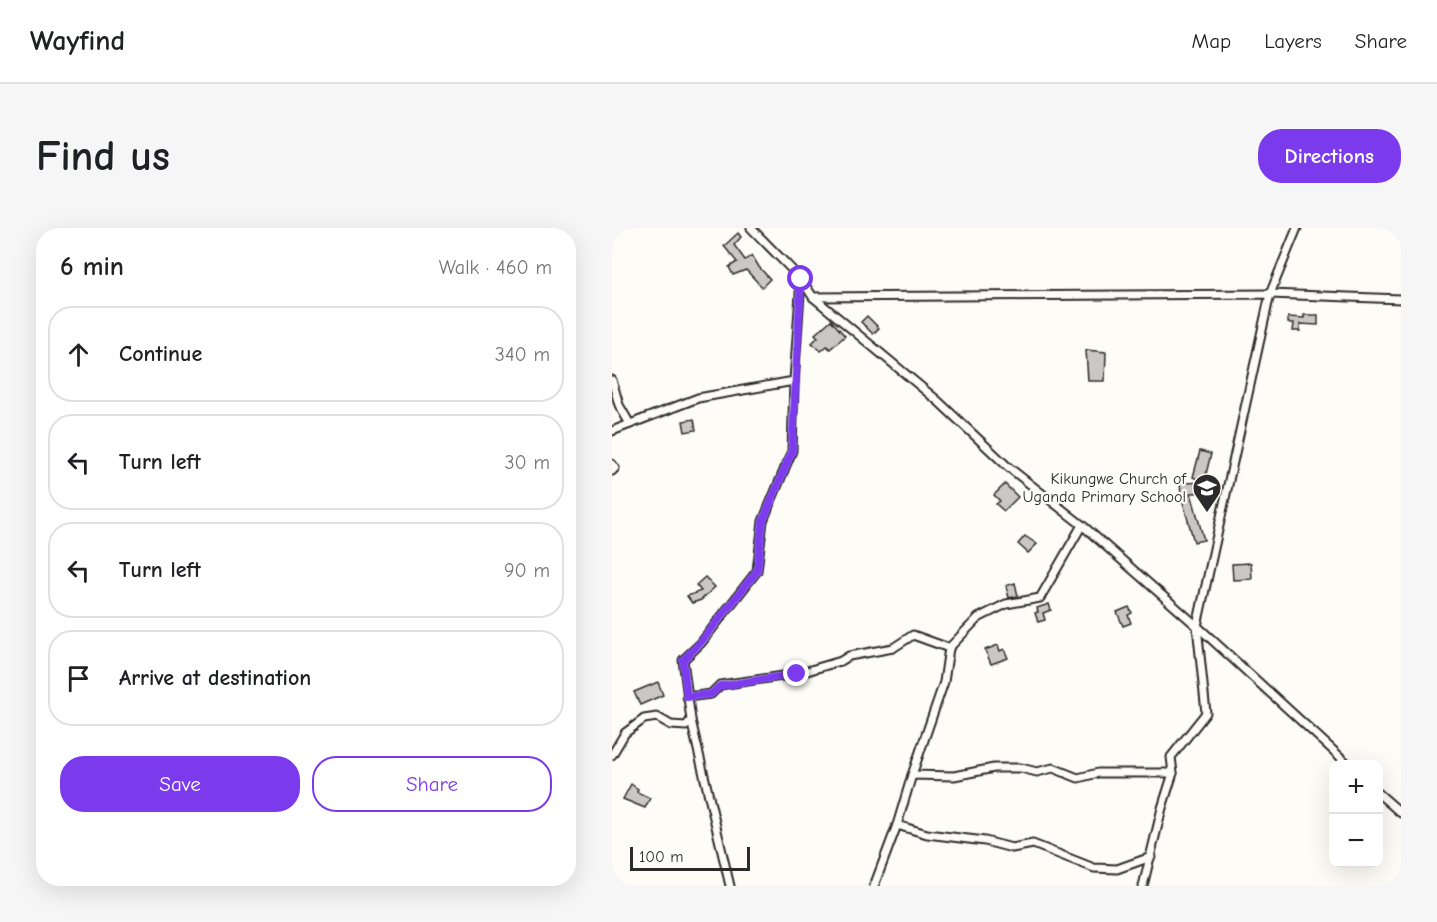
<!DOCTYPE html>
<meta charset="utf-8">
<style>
body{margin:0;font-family:"Comic Neue",sans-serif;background:#f6f6f6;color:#202124}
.controls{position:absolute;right:18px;bottom:18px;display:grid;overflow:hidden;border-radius:12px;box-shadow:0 6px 24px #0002}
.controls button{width:54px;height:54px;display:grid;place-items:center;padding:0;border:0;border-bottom:2px solid #e0e0e0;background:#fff;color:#202124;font:30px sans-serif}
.scale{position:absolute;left:18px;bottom:15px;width:120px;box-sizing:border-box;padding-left:6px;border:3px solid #2b2b2b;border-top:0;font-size:16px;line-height:21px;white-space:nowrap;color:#2b2b2b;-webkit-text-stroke:4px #fdfcf7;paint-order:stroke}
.stop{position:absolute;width:18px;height:18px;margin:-14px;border:4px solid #7c3aed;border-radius:50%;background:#fff}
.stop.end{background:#7c3aed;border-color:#fff;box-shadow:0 2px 6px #0008}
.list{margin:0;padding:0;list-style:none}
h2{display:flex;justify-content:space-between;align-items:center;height:78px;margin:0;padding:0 24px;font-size:26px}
h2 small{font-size:20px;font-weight:400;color:#757577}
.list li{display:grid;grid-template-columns:39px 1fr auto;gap:18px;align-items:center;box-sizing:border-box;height:96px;margin:0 12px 12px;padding:0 12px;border:2px solid #e0e0e0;border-radius:24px}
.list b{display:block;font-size:22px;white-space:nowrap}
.list em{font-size:20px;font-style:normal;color:#757577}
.actions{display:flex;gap:12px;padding:18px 24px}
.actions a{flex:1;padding:14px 0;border:2px solid #7c3aed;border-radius:24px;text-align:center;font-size:21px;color:#7c3aed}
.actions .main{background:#7c3aed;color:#fff}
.icon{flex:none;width:33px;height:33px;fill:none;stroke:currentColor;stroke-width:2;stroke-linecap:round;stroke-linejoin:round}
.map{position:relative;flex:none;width:789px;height:658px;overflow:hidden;border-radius:24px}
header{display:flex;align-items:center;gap:36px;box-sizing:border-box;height:84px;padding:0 30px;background:#fff;border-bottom:2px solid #e0e0e0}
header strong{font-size:28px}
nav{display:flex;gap:33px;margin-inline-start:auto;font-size:21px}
.intro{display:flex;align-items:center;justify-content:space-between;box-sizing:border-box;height:144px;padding:0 36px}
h1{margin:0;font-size:42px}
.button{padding:15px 27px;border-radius:24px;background:#7c3aed;color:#fff;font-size:21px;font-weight:700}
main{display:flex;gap:36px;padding:0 36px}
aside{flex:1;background:#fff;border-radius:24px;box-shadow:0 6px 24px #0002}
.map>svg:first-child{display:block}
.building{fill:#c9c8c4;stroke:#2b2b2b;stroke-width:1.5}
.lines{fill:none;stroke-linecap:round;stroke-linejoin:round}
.street-casing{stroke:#2b2b2b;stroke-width:11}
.street{stroke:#fdfcf7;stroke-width:7}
.route{stroke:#7c3aed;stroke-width:8}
.labels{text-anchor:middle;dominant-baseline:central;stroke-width:4.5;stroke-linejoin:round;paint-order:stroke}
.poi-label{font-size:16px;fill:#2b2b2b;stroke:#fdfcf7;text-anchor:end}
</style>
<header>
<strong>Wayfind</strong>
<nav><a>Map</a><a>Layers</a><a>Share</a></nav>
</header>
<div class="intro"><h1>Find us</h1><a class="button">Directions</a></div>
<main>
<aside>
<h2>6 min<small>Walk · 460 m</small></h2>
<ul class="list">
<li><svg class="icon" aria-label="ahead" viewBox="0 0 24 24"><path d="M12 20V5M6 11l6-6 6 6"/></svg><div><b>Continue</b></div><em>340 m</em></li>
<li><svg class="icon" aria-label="left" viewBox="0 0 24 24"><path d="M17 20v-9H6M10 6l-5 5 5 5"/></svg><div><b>Turn left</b></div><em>30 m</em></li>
<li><svg class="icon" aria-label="left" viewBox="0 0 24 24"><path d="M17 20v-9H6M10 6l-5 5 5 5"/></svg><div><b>Turn left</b></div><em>90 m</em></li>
<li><svg class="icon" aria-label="arrive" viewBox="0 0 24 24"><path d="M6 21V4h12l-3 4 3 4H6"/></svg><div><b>Arrive at destination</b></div></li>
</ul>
<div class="actions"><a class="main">Save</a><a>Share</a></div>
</aside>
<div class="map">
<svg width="789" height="658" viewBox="0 0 789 658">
<rect width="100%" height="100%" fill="#fdfcf7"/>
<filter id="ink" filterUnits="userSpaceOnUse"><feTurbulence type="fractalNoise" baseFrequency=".0167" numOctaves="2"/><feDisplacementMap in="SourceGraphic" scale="12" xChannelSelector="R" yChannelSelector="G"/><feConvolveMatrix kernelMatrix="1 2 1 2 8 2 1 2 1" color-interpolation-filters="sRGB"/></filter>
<g filter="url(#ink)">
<g class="building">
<polygon points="126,5 129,9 122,17 133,32 140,27 147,39 158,51 150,59 134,42 121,47 117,39 125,34 112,18"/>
<polygon points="692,87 706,87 706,97 688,96 688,103 681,103 682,95 676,95 676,89 692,90"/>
<polygon points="255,88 267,100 261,106 249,94"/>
<polygon points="219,92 233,108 218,121 215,118 209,123 200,115 206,109 203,106"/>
<polygon points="474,122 494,124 493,153 476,153"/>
<polygon points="82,191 84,202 73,204 71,193"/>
<polygon points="588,223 599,226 592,254 581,249"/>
<polygon points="601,254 601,264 579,265 592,312 582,314 569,267 568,255"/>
<polygon points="393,256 406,269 392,283 384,276 388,273 382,267"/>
<polygon points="413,308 425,316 416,325 406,316"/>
<polygon points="639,335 640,351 621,352 620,336"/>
<polygon points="93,349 103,359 89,372 80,375 75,368 89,363 84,357"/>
<polygon points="403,355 406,368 397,370 394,358"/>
<polygon points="437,376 439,382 431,385 433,392 426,394 423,385 426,384 425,380"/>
<polygon points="517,379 520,385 516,387 519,395 511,398 505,384"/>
<polygon points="386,417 388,423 392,421 396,430 379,436 373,422"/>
<polygon points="46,454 51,467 28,477 22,464"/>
<polygon points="19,556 26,561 25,564 38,570 33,580 11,571"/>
</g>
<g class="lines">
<g class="street-casing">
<g id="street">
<polyline points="139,0 189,51 201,69 326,173 395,238 470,297 585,398 736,536"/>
<polyline points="201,69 658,66 789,71"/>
<polyline points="0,152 7,177 18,196"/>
<polyline points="0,203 86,170 182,153 189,51"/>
<polyline points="0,236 3,240 0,243"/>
<polyline points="337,420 366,390 394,376 428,370 470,297"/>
<polyline points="75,469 99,466 108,457 185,446 229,433 237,428 281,420 301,407 337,420 332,454 300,547"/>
<polyline points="79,492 118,658"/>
<polyline points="0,527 13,505 32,491 45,489 59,497 74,498 79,492 71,432 89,415 145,343 151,293 180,223 182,153"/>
<polyline points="766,565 789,585"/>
<polyline points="285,597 315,606 373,613 400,620 421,616 482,640 505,641 539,629"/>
<polyline points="262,658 285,597 300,547 342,548 382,540 409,540 425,544 441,540 466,550 486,545 561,545"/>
<polyline points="531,658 550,580 561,545 559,529 594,485 585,398 658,66 685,0"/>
</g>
</g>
<use href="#street" class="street"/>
</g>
</g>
<g class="lines" filter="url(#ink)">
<polyline class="route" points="185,446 108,458 99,466 75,469 71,432 89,414 145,343 151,293 180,223 189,51"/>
</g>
<defs>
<g id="school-pin" transform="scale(1.5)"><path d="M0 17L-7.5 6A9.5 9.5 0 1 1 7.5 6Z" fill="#2b2b2b" stroke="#fdfcf7"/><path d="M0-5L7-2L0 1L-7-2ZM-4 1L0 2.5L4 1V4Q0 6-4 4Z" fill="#fff"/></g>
</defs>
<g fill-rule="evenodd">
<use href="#school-pin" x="595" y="260"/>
</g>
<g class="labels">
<g class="poi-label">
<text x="574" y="251">Kikungwe Church of<tspan x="574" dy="18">Uganda Primary School</tspan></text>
</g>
</g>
</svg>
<div class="controls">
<button>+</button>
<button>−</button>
</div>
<div class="scale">100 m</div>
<div class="stop" style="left:189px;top:51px"></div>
<div class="stop end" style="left:185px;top:446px"></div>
</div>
</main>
